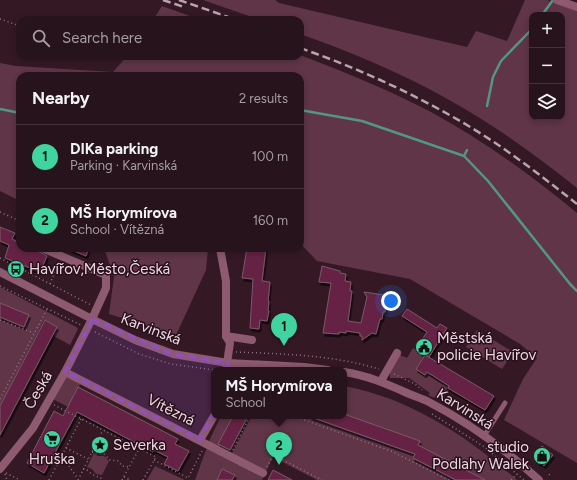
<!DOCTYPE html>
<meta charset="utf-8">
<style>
body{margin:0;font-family:Figtree,sans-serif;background:#2f1c25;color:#f1f3f6}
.controls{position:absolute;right:12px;top:12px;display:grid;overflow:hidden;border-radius:8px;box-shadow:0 2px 6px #0003}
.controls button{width:36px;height:36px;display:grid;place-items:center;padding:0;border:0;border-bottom:1px solid #43323b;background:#27131c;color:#f1f3f6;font:20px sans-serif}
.you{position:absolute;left:391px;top:301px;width:14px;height:14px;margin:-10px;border:3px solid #fff;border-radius:50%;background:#1a73e8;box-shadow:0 0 0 6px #1a73e833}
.badge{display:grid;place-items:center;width:26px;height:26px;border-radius:50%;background:#40d4a1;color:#111;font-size:13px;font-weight:700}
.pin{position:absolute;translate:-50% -33px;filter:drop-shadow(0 1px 2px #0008)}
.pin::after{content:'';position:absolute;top:21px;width:14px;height:12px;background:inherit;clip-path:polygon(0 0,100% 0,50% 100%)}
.popup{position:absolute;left:211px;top:367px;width:136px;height:52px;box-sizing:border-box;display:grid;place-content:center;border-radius:8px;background:#27131c;filter:drop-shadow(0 1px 3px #0005);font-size:13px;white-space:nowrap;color:#a49ea3}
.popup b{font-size:15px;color:#f1f3f6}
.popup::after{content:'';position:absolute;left:50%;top:100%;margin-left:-8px;border:8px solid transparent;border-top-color:#27131c}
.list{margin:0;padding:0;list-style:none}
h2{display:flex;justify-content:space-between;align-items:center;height:52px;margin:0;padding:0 16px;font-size:17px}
h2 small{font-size:13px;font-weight:400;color:#a49ea3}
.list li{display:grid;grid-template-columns:26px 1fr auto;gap:12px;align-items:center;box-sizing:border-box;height:64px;padding:0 16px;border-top:1px solid #43323b}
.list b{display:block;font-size:15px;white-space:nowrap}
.list p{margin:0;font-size:13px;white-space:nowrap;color:#a49ea3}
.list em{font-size:13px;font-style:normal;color:#a49ea3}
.icon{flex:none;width:22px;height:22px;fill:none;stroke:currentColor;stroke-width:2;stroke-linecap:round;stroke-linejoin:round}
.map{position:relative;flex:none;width:577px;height:480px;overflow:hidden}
.search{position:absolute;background:#27131c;box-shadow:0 2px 6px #0003;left:16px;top:16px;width:288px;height:44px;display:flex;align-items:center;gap:10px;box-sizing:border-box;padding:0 14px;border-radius:12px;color:#a49ea3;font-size:15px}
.panel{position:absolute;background:#27131c;box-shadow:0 2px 6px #0003;left:16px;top:72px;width:288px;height:180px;border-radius:12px}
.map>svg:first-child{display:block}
.green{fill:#5f3547;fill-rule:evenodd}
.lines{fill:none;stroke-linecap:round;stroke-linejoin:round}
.stream{stroke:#539782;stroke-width:2.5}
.building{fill:#662344;stroke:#7a5966;filter:url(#shadow)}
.path{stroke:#8e7780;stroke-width:1.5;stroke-dasharray:1 3;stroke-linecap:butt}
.service{stroke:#8d5a70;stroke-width:5}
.minor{stroke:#8d5a70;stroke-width:8}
.rail{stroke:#b9a3ac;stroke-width:2.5;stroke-dasharray:8 4;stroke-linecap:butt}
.marked{fill:#914ec5;fill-opacity:0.2;stroke:#914ec5;stroke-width:3;stroke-dasharray:8 5;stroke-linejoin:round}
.labels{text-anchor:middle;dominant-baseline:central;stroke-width:3;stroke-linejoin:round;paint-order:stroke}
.poi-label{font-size:15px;fill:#ebd8df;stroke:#2a101c;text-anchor:start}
.street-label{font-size:15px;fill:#ebd8df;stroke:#2a101c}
</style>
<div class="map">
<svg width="577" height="480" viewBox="0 0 577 480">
<defs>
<filter id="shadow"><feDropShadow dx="1.5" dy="3" stdDeviation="0" flood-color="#0009"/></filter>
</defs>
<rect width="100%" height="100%" fill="#341925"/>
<g class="green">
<path d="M203,0H275L279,3L467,47L476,31L507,41L525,0H547L577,10V188C535,154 490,122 442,96C397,71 348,51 300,34V20H260ZM532,15H562V117H532Z"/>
<polygon points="162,6 201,20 153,20"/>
<path d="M300,55C345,72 389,90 431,112C483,140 532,176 577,213V463L504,420L523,379L537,358L520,344L410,279L317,261L300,243V76H20V201L0,191V63L16,66L113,72L127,56H300Z"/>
<polygon points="104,248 208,248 206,270 176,335 109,314 114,277"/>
<polygon points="0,287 76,327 78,329 70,345 52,335 56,326 44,320 0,406"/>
<polygon points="477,330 513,352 502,369 466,347"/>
<path d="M413,348L422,353L421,356L423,357L416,369L425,375L426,373L430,374V376L447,386H449C442,396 440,402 428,395L430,393L409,378H390V371L400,355L407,358Z"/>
<polygon points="66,374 82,381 68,407 51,398"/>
<path d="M344,386C410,398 468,437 517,480H317L273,457L262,480H195L210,439L221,416H344Z"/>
<polygon points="94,453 98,456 104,456 109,461 102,475 96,474 92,469 87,467"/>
<polygon points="155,466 185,480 147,480"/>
</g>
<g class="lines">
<g class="stream">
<polyline points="542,15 553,0"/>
<polyline points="487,106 493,77 501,61 532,29"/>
<polyline points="0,109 20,113"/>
<polyline points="300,110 362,121 464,156 488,181 570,284 577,291"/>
<polyline points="464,156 467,150"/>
</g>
</g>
<g class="building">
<polygon points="0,227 15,233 12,239 20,243 20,248 32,248 47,256 40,272 5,258 9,245 0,241"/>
<polygon points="67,248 89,248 86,256"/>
<polygon points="247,248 266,248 262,281 270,282 268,301 269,301 268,311 269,311 267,321 260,320 259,329 250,328 253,279 242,278"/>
<polygon points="322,266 340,271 340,273 346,274 345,281 351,282 350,291 352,291 348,321 361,323 367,297 364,292 390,296 388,305 386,304 385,312 383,312 382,319 380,319 376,334 372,333 362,340 362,336 360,336 360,333 346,331 346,333 339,332 339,334 323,333 331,283 319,282"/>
<polygon points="0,303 29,315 24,327 0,317"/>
<polygon points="407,309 437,328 440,324 447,328 429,357 416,349 427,332 402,316"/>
<polygon points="45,320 57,327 0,435 0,406"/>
<polygon points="425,355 494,396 485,410 448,388 449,386 427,372 425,375 416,369"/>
<polygon points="78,387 178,439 175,444 189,451 178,471 164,464 168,457 154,450 153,452 77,412 44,473 27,463 54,411 63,416"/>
<polygon points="344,414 420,441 418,445 485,480 456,480 413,458 415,454 311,417 311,416 344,416"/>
<polygon points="233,416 248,416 230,450 218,444"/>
<polygon points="542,446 553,455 544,466 541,463 538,463 537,460 534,457"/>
<polygon points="222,469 235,475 232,480 217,480"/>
<polygon points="273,470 292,480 268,480"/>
</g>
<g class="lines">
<g class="path">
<polyline points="0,19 20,26"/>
<polyline points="0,212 20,221"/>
<polyline points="0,258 91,305"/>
<polyline points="50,284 58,263"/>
<polyline points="0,286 81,325"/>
<polyline points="0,320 34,333"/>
<polyline points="95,332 139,354 171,364 214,370"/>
<path d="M236,352C284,354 333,355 379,369"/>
<polyline points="394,374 415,384 422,390"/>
<polyline points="0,399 47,309"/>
<polyline points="54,405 156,457 143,480"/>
<polyline points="432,414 483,446 524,480"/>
<polyline points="293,416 391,451 449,480"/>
<polyline points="66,448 88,459"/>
<polyline points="233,450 250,416"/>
<polyline points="92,452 104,454 110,460 118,461 122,466 130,467"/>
<polyline points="62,456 78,479"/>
<polyline points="154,460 188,478 202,451"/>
<polyline points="267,467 273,455 322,480"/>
<path d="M83,469C88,469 88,472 92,474C96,477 100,477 104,480"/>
<polyline points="6,473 20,480"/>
<polyline points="5,474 7,480"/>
<polyline points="549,475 550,474"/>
<polyline points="124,477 130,480"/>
<polyline points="49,480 81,419"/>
<polyline points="78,480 103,430"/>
<polyline points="122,480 139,449"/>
<polyline points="511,480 517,474"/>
</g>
<polyline class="service" points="484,436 505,403"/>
<g class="minor">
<polyline points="557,0 577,7"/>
<polyline points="220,248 226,281 226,336 230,343 226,370"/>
<polyline points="0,272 92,319 135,340 173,354 228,363 304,367 328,370"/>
<polyline points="226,336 252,340"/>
<polyline points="65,372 263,473"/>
<path d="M344,372C366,375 387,384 407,393C414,396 421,398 427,401C468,422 505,449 539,480"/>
<polyline points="381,381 397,353"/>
<polyline points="200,440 214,416"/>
<polyline points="0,469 33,428 65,372 92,319 106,288 106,275 42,248"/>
</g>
<g class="rail">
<polyline points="163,0 184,7"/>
<polyline points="179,0 237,20"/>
<path d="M300,48C355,67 410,92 460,121C502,145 540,175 577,204"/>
</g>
</g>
<path class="marked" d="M92,319L173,354L228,363L220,401L200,440L65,372Z"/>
<defs>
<g id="bus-disc" transform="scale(0.9)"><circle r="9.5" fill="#40d4a1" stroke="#2a101c"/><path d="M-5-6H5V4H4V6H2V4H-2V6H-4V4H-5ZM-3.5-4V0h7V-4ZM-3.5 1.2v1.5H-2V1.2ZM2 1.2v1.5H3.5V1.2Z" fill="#111"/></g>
<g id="civic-disc" transform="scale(0.9)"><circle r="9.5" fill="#40d4a1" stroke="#2a101c"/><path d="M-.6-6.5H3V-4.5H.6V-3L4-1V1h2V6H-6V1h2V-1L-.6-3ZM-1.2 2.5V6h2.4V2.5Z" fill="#111"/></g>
<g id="supermarket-disc" transform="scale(0.9)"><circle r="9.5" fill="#40d4a1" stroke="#2a101c"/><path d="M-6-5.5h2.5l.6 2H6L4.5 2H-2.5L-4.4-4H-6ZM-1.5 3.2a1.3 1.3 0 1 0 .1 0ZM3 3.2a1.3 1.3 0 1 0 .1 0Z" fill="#111"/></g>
<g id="sight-disc" transform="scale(0.9)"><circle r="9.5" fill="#40d4a1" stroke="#2a101c"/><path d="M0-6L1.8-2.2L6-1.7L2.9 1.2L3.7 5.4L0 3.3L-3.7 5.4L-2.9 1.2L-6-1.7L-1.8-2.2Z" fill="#111"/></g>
<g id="shop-disc" transform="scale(0.9)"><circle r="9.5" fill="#40d4a1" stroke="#2a101c"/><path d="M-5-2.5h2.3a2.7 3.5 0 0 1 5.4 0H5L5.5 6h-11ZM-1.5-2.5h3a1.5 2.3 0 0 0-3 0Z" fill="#111"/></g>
</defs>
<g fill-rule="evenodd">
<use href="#bus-disc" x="16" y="269"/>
<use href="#civic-disc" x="424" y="347"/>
<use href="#supermarket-disc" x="52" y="439"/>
<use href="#sight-disc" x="100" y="445"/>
<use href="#shop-disc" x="542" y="456"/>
</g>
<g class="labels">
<g class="poi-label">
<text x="29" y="269">Havířov,Město,Česká</text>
<text x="437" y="338">Městská<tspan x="437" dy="17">policie Havířov</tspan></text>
<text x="113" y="445">Severka</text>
<text x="529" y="447" text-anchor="end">studio<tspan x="529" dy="17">Podlahy Walek</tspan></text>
<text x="52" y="459" text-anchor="middle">Hruška</text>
</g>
<g class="street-label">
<text transform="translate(151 329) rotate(21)">Karvinská</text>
<text transform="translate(38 390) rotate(-60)">Česká</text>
<text transform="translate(465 409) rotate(32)">Karvinská</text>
<text transform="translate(171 410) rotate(27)">Vítězná</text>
</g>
</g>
</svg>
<div class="controls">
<button>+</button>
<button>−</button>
<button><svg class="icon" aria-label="layers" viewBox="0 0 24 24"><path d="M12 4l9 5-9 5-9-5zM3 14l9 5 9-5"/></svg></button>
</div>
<div class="you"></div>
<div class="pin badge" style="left:284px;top:346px">1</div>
<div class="pin badge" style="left:279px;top:465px">2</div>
<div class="popup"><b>MŠ Horymírova</b>School</div>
<div class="search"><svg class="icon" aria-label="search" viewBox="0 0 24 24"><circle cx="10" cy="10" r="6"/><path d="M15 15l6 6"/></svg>Search here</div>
<section class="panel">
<h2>Nearby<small>2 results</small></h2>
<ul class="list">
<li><span class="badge">1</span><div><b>DIKa parking</b><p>Parking · Karvinská</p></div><em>100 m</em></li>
<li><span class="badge">2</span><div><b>MŠ Horymírova</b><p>School · Vítězná</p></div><em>160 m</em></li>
</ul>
</section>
</div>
